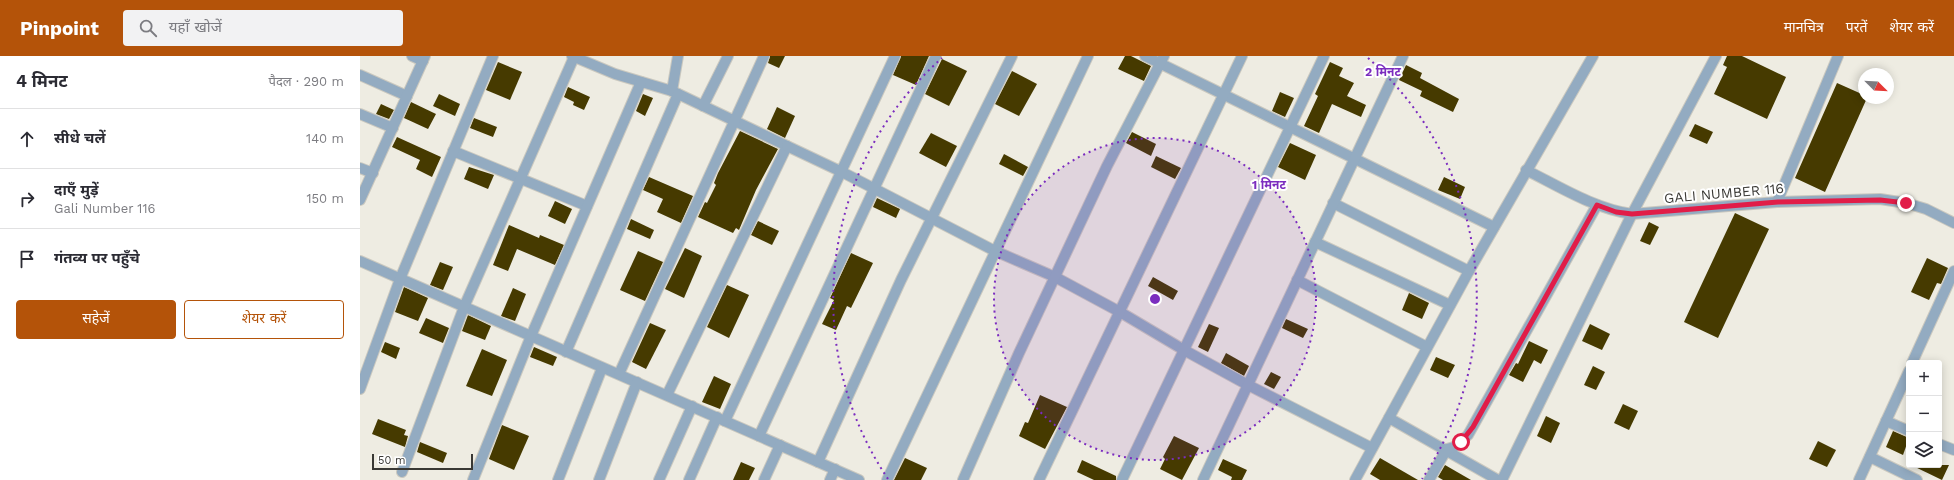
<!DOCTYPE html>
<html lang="hi">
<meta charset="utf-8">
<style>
body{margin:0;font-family:"Work Sans","Noto Sans Devanagari",sans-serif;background:#f2f2f3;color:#2b2b33}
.controls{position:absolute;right:12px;bottom:12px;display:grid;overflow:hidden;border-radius:4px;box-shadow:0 2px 10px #0003}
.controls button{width:36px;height:36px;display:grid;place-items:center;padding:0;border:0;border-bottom:1px solid #e1e1e2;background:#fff;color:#2b2b33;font:20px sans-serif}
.compass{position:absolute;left:1498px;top:12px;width:36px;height:36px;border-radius:50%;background:#fff;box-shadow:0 2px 10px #0003;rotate:114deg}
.scale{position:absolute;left:12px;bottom:10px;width:101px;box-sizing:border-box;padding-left:4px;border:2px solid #393834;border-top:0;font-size:11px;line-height:14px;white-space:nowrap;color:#393834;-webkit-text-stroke:3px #fff;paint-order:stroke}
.stop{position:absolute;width:12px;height:12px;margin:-9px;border:3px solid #e11d48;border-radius:50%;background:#fff}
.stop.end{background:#e11d48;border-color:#fff;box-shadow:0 1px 4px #0008}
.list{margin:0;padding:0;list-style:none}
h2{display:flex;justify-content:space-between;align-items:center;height:52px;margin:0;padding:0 16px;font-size:17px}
h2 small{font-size:13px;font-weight:400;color:#7c7c81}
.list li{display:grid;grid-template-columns:26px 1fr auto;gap:12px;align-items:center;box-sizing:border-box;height:60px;padding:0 16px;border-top:1px solid #e1e1e2}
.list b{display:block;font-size:15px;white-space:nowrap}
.list p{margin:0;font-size:13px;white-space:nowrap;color:#7c7c81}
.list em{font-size:13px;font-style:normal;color:#7c7c81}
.actions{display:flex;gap:8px;padding:12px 16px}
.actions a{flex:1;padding:9px 0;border:1px solid #b45309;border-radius:4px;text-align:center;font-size:14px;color:#b45309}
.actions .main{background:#b45309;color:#fff}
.icon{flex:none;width:22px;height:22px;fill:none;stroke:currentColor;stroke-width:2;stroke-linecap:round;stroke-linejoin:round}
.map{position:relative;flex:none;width:1594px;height:424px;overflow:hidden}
header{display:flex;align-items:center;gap:24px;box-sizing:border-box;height:56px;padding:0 20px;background:#b45309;color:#fff}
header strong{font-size:19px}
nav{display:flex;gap:22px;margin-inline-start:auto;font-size:14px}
.search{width:280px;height:36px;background:#f2f2f3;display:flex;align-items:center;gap:10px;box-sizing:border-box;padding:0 14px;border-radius:4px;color:#7c7c81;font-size:15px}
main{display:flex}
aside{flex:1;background:#fff}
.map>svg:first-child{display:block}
.building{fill:#463a00}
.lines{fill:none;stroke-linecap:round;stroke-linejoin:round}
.street-casing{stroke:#cac8bf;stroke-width:12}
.street{stroke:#93abc1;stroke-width:10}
.route{stroke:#e11d48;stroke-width:5}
.ring{fill:none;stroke:#7b2cbf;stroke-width:2;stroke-dasharray:2 4}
.labels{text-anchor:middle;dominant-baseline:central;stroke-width:4;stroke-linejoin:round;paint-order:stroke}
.street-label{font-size:14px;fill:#393834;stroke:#fff}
.centre{fill:#7b2cbf;stroke:#fff;stroke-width:2}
.ring-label{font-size:12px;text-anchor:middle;font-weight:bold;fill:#7b2cbf;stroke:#fff;stroke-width:4;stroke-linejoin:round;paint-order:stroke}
</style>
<header>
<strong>Pinpoint</strong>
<div class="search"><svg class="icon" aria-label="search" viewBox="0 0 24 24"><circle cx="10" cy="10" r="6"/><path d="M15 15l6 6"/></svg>यहाँ खोजें</div>
<nav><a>मानचित्र</a><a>परतें</a><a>शेयर करें</a></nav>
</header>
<main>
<aside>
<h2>4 मिनट<small>पैदल · 290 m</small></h2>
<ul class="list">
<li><svg class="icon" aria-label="ahead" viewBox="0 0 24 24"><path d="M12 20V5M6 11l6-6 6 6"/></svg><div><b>सीधे चलें</b></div><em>140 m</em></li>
<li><svg class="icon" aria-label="right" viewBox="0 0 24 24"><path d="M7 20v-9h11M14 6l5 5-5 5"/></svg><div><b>दाएँ मुड़ें</b><p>Gali Number 116</p></div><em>150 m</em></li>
<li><svg class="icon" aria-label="arrive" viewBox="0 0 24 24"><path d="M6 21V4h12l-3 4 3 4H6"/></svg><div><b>गंतव्य पर पहुँचे</b></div></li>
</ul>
<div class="actions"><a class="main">सहेजें</a><a>शेयर करें</a></div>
</aside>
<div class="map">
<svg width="1594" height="424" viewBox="0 0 1594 424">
<rect width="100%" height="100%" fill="#eeece2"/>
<g class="building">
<polygon points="410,0 425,0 419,12 408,7"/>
<polygon points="541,0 569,0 556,29 533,19"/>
<polygon points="765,0 771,0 791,10 784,25 758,13"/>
<polygon points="1367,0 1382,0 1426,21 1407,63 1354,38 1367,11 1363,9"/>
<polygon points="582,3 607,15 589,50 565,38"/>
<polygon points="138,6 162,16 150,44 126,34"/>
<polygon points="970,6 983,12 979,20 994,27 987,40 1006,49 1001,61 972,48 959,77 944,70 958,40 955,38"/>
<polygon points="1046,9 1062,17 1060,22 1099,43 1093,56 1060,40 1062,35 1039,24"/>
<polygon points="652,15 677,28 659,60 635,48"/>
<polygon points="1477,27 1504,39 1504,42 1507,42 1465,136 1435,122"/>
<polygon points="208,31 230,41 224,54 213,49 214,46 204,41"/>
<polygon points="920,36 934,42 925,61 912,55"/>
<polygon points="79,38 100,48 95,60 73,50"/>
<polygon points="283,38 293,42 285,60 276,55"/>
<polygon points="51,46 76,58 68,73 44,62"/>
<polygon points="21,48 34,54 29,63 16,58"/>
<polygon points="417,51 435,60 425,82 407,73"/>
<polygon points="114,62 137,71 133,81 110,72"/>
<polygon points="1335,68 1353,76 1347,88 1329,80"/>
<polygon points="380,75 418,93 396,134 379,174 376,172 373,177 338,161 345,146 347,147 356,129 354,127 358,117"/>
<polygon points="772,76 796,88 791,100 766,87"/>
<polygon points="571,77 597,90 586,111 559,97"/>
<polygon points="37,81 81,101 72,121 56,113 60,104 32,91"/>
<polygon points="930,87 956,99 945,124 918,111"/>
<polygon points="644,98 668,111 663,120 639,108"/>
<polygon points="796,100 821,112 815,123 791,111"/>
<polygon points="109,111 134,119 128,133 104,123"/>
<polygon points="289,121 333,140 321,167 297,156 303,143 283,134"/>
<polygon points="1084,121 1105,131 1100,143 1078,134"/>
<polygon points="517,142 540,153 536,162 513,151"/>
<polygon points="195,145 212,153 205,168 188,160"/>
<polygon points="1375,157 1409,173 1358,282 1324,266"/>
<polygon points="271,163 294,174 290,183 267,173"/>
<polygon points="398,165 419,175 412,189 391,179"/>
<polygon points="1289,166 1299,171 1290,189 1280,185"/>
<polygon points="149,169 179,182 180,179 204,189 195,209 157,193 148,215 133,209"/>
<polygon points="325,192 342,200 324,242 305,233"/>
<polygon points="278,195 303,206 285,245 260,234"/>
<polygon points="491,197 513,207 491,252 487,250 476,274 462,268 474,244 470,242"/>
<polygon points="1567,202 1588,212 1581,228 1577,227 1569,244 1551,236"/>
<polygon points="80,206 93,211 83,234 70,229"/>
<polygon points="793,221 818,235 813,244 788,230"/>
<polygon points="367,229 389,239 369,282 347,271"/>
<polygon points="44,231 68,242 58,265 35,256"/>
<polygon points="153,232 166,238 155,265 141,260"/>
<polygon points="1049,237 1069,247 1062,263 1042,254"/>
<polygon points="108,259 131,270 125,284 102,275"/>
<polygon points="66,262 89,272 83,287 59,277"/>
<polygon points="926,263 948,273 943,282 922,272"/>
<polygon points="290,267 306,274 286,313 272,306"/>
<polygon points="849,268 859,272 848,296 838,291"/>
<polygon points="1230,268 1250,278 1242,294 1222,285"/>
<polygon points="1169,285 1188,294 1181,308 1174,304 1163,326 1149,319 1156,307 1158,308"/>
<polygon points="25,286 40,292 36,303 21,296"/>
<polygon points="174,291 197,301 193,310 170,301"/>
<polygon points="122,293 147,304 132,340 106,330"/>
<polygon points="866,297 889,310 884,320 861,307"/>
<polygon points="1076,301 1095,309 1088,322 1070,314"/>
<polygon points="1233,310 1245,316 1236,334 1224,329"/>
<polygon points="911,316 921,321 914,333 904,328"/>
<polygon points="354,320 371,328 360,353 342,346"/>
<polygon points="680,339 707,351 685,393 659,380 665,366 668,367"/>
<polygon points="1263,348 1278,355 1269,374 1254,367"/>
<polygon points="1186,360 1200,367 1191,387 1177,380"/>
<polygon points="18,363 46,374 44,379 48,380 45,391 12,378"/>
<polygon points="142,369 169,380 154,414 129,403"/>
<polygon points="1533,375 1549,382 1543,399 1526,391"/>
<polygon points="814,380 839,392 822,424 800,413 805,403 803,401"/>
<polygon points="1458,385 1476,394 1467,411 1449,403"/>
<polygon points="60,386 87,397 83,407 57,396"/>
<polygon points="545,402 567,412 561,424 534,424"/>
<polygon points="1020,402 1058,424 1020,424 1010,418"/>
<polygon points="863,403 887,414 882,424 871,424 872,421 858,414"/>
<polygon points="722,404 756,420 756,424 734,424 717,416"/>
<polygon points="381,406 395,412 389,424 373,424"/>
<polygon points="1085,409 1111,424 1083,424 1078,421"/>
<polygon points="1551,409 1589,409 1582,424"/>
</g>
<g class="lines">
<g class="street-casing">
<g id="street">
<polyline points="52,0 63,5"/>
<polyline points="212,0 255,18 312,35 427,90 307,339"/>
<polyline points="785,0 1134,171"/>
<polyline points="0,19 47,40"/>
<polyline points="312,35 318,0"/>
<polyline points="343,50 368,0"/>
<polyline points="0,58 33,72"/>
<polyline points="427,90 482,116 635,195 695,221 760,256 824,294 888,329 1012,392"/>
<polyline points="93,95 227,150"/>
<polyline points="0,112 13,117"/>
<path d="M1166,114C1200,131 1235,153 1272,158L1417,146L1520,143L1546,147L1566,153L1594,167"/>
<polyline points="0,144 65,0"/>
<polyline points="1417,146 1478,0"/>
<polyline points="973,147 1109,215"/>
<polyline points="955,186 1090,249"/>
<polyline points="0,205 458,406 541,224 652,0"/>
<polyline points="937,224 1067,291"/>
<polyline points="206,296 318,38"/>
<polyline points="1552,307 1594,215"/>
<polyline points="259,318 404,0"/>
<polyline points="0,333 40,223 133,0"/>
<polyline points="1029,362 1138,424"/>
<polyline points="365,365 535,0"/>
<polyline points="1526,365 1549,375"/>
<polyline points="399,380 576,0"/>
<polyline points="1579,388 1594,394"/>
<polyline points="1510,401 1557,424"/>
<polyline points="458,406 499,424"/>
<polyline points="42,416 104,251 214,1"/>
<polyline points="113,424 171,280 281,26"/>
<polyline points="198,424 242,312"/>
<polyline points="239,424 277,326"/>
<polyline points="299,424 332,350"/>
<polyline points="329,424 357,361"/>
<polyline points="404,424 420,389"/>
<polyline points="470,424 475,413"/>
<polyline points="527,424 728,0"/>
<polyline points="603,424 659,297 747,110 804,0"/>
<polyline points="679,424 882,0"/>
<polyline points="762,424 964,0"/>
<polyline points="843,424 1043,0"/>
<polyline points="995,424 1109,215 1233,0"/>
<polyline points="1069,424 1087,393 1094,391 1108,379 1237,149"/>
<polyline points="1142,424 1272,158 1356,0"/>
<polyline points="1499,424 1549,315"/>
</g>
</g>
<use href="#street" class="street"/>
</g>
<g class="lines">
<polyline class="route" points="1101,386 1113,371 1237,149 1256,156 1272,158 1418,146 1520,144 1546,147"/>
</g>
<circle cx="795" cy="243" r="161" fill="#7b2cbf" fill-opacity=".12"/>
<g class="ring">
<circle cx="795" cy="243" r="161"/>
<path d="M528 423A322 322 0 0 1 582 2M1008 2A322 322 0 0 1 1062 423"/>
</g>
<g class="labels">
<g class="street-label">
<text transform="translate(1364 137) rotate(-5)">GALI NUMBER 116</text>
</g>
</g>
<circle cx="795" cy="243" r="6" class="centre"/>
<g class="ring-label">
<text x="1023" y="20">2 मिनट</text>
<text x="909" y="133">1 मिनट</text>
</g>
</svg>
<div class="controls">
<button>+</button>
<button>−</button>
<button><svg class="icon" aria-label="layers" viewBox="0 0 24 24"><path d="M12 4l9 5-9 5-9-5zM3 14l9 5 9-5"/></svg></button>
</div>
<svg class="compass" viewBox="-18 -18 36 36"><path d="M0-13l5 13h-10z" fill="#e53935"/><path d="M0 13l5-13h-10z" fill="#7c7c81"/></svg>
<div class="scale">50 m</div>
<div class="stop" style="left:1101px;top:386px"></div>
<div class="stop end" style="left:1546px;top:147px"></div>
</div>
</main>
